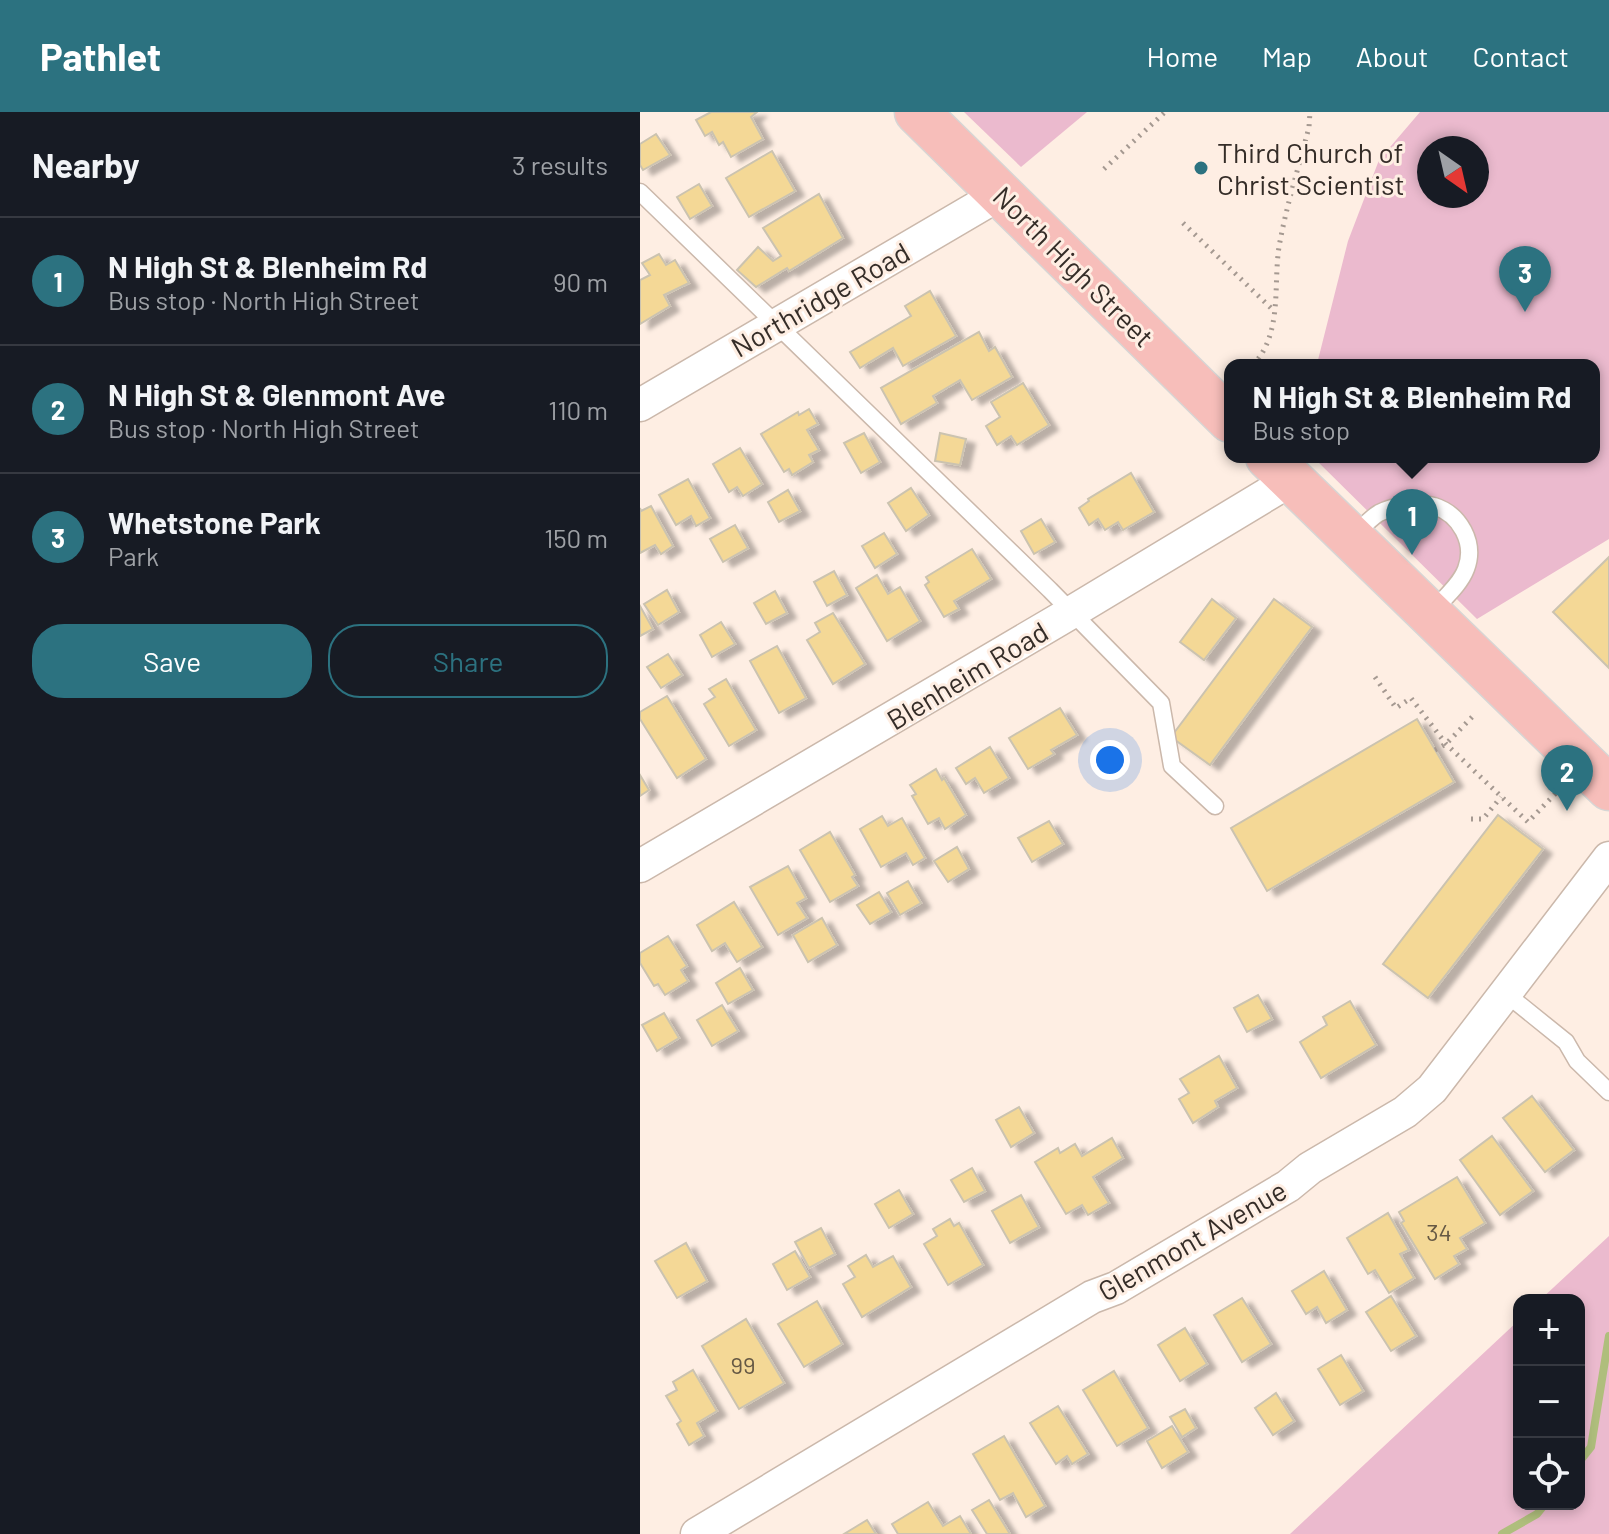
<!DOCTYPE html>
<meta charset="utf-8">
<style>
body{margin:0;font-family:Barlow,sans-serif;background:#242831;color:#f1f3f6}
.controls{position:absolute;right:24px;bottom:24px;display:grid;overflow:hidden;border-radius:16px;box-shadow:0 4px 12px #0003}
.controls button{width:72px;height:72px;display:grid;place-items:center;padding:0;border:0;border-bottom:2px solid #363941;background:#171b24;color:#f1f3f6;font:40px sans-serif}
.compass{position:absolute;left:777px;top:24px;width:72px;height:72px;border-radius:50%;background:#171b24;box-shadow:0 4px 12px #0003;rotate:146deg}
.you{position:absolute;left:470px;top:648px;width:28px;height:28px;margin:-20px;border:6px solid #fff;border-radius:50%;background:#1a73e8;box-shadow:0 0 0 12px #1a73e833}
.badge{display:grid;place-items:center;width:52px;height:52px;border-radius:50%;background:#2c7280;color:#fff;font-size:26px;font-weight:700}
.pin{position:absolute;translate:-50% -66px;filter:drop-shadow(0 2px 4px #0008)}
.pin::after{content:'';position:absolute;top:42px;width:28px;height:24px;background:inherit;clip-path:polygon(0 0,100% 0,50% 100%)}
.popup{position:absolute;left:584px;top:247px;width:376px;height:104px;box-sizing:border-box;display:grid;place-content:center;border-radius:16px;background:#171b24;filter:drop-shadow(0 2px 6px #0005);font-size:26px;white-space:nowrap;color:#9ea1a6}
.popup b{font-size:30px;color:#f1f3f6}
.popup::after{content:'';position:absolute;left:50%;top:100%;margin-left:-16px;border:16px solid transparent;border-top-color:#171b24}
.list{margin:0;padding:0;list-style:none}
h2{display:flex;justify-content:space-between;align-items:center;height:104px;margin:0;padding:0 32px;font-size:34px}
h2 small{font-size:26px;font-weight:400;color:#9ea1a6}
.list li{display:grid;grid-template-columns:52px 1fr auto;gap:24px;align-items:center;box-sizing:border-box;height:128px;padding:0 32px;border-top:2px solid #363941}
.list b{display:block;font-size:30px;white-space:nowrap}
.list p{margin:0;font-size:26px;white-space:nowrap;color:#9ea1a6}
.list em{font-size:26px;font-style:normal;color:#9ea1a6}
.actions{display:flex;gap:16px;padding:24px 32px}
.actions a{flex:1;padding:18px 0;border:2px solid #2c7280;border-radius:32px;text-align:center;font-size:28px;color:#2c7280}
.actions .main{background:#2c7280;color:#fff}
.icon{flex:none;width:44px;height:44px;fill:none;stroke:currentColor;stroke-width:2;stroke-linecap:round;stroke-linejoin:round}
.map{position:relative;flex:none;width:969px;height:1422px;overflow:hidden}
header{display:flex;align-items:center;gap:48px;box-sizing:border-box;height:112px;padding:0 40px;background:#2c7280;color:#fff}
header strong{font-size:38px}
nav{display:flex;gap:44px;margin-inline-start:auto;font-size:28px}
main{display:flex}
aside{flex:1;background:#171b24}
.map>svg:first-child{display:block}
.green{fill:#ebbace;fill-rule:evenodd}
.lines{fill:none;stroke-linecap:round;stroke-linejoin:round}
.stream{stroke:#afbe7c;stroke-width:8}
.building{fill:#f4d896;stroke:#cbc3b0;stroke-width:2;filter:url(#shadow)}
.lane-casing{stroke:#cbb8ab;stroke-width:19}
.street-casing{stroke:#cbb8ab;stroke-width:35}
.primary-casing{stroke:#d7d5d4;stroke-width:47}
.path{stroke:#a59991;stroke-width:5;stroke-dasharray:2 6;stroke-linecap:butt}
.lane{stroke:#fff;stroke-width:16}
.street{stroke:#fff;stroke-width:32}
.primary{stroke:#f7beba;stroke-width:44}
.poi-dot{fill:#2c7280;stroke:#feeee3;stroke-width:3}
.labels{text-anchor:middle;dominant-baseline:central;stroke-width:6;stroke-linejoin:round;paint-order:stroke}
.number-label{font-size:24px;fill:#655844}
.poi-label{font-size:28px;fill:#352d28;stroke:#feeee3;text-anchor:start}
.street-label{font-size:28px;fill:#352d28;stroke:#feeee3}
</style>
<header>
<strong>Pathlet</strong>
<nav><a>Home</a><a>Map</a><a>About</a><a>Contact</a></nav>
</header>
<main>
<aside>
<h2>Nearby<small>3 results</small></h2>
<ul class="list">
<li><span class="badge">1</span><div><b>N High St &amp; Blenheim Rd</b><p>Bus stop · North High Street</p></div><em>90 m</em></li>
<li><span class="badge">2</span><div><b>N High St &amp; Glenmont Ave</b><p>Bus stop · North High Street</p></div><em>110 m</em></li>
<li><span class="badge">3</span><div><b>Whetstone Park</b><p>Park</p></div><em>150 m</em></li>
</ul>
<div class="actions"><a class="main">Save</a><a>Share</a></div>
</aside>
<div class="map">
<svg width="969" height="1422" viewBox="0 0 969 1422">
<defs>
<filter id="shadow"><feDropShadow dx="9" dy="5" stdDeviation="2" flood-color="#0004"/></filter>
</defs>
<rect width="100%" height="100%" fill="#feeee3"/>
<g class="green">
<polygon points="324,0 447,0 381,55"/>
<path d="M780,0H969V427L837,507L673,345H954V253H675L678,248L708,129L739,48ZM789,36H837V84H789Z"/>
<polygon points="969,1124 969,1422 650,1422 879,1208 879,1392 939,1392 939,1188 900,1188"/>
</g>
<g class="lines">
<g class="stream">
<polyline points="939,1350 951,1335 969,1224"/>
<polyline points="862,1422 897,1402 905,1392"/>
</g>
</g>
<g class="building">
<polygon points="71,0 117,0 111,5 123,27 91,45 83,30 79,33 72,20 65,24 56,8"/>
<polygon points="16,22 30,43 3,58 0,53 0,32"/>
<polygon points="132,39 155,79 109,105 86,66"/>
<polygon points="59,72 72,94 50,107 37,85"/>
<polygon points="179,82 203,126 149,159 147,156 116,175 97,158 118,135 133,149 141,144 123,116"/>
<polygon points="19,142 26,153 35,148 49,171 24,183 30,194 0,212 0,168 10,163 2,151"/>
<polygon points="290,179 316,224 263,254 253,236 220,256 210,240 271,204 265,194"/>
<polygon points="339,220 349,239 355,235 372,265 332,288 320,268 293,284 297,291 261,312 241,276"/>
<polygon points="383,271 409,313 377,333 371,324 357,333 346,314 360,305 351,290"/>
<polygon points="169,297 178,312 167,318 179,338 169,343 173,350 152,363 149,357 144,360 121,322 158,300 159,303"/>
<polygon points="224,321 240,350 221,361 204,331"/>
<polygon points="300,321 326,327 320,353 295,349"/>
<polygon points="100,336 122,372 103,384 97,375 89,380 73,352"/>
<polygon points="491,361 514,400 483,418 478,410 465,418 458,407 449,413 439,396 449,389 448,387"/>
<polygon points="48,367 70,406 56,414 51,404 36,413 19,383"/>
<polygon points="271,376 289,403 266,419 248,391"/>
<polygon points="148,378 160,399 139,410 128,390"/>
<polygon points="11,394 33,434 21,442 15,433 0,441 0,396 1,399"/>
<polygon points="401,407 415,430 394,442 381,419"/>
<polygon points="95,413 108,436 83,450 70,427"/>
<polygon points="244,421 257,442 235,456 222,434"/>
<polygon points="332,437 351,467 314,489 319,497 304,505 285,473 289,470 286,465"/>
<polygon points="969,445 969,556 913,500"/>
<polygon points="194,459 207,483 187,494 174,470"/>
<polygon points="237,463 248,482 260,475 280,509 247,529 216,476"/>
<polygon points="27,478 39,500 18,513 4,492"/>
<polygon points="135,479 147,501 126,512 114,491"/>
<polygon points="572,487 596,506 564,548 540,530"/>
<polygon points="634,487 672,515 570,653 531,625"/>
<polygon points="0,494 13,517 0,524"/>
<polygon points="193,501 225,552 193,572 167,528 180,520 175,511"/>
<polygon points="81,510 95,532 72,545 60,523"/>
<polygon points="137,534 166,586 139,601 110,549"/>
<polygon points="28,542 42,563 21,576 7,555"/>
<polygon points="86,567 116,618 89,634 64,592 75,585 69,577"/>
<polygon points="27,584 66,647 37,666 0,607 0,600"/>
<polygon points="420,596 437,623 411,638 414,642 388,657 369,626"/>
<polygon points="777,607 814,670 627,779 591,716"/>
<polygon points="350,635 369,666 344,681 335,666 326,672 316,656"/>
<polygon points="296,657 302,668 304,666 326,703 305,717 299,706 288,712 272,684 276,682 270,673"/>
<polygon points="0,663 9,678 0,684"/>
<polygon points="858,703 903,737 788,886 743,852"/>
<polygon points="242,704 248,714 262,706 285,746 273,753 266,741 241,755 220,717"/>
<polygon points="409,709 423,732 392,750 378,726"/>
<polygon points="190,720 215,763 212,765 218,774 190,790 160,738"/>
<polygon points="317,735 329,757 308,770 294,749"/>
<polygon points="148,754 166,786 157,791 167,806 138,823 110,775"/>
<polygon points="268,769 281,791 260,803 247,781"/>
<polygon points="239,780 251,800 230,812 217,793"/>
<polygon points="94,790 122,835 97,850 85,831 72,839 57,813"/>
<polygon points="182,806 197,833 168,850 153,823"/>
<polygon points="28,824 47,854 41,858 48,869 25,883 18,872 14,874 0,851 0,841"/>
<polygon points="100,856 113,878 88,892 76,871"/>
<polygon points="618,883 632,907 607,920 594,896"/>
<polygon points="710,889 736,933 681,966 660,930 687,913 683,905"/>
<polygon points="82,893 98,919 72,934 57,908"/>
<polygon points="24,901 39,926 17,939 2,913"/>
<polygon points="579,944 597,976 575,989 578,995 553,1011 539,987 549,981 540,967"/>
<polygon points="892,984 934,1038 905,1060 863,1006"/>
<polygon points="379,995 394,1021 371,1035 356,1008"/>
<polygon points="852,1024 893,1079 860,1103 820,1048"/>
<polygon points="472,1026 483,1046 453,1065 469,1091 448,1103 442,1093 426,1102 395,1050 418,1036 420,1041 435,1032 442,1044"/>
<polygon points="332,1056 345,1079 324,1090 311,1068"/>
<polygon points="817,1065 845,1111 820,1126 827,1137 814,1144 819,1152 795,1167 761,1111 764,1109 759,1100"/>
<polygon points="259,1078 273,1102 249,1116 235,1092"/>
<polygon points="381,1083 399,1115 370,1131 352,1099"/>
<polygon points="748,1101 769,1138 760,1142 774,1166 749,1181 735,1158 728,1162 707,1126"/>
<polygon points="310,1107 314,1114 319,1111 343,1153 308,1173 284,1132 297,1124 293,1117"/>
<polygon points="181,1116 195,1142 169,1156 155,1130"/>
<polygon points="46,1131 67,1169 37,1186 15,1149"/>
<polygon points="155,1139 170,1165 147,1178 133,1152"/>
<polygon points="226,1143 233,1155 253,1144 271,1175 222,1205 203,1172 215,1165 208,1154"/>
<polygon points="684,1159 707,1198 686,1211 677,1195 666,1202 652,1179"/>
<polygon points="751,1184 776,1224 751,1239 726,1200"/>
<polygon points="602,1186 631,1232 602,1250 574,1203"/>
<polygon points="177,1189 202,1232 164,1255 138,1212"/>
<polygon points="106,1207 144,1271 99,1297 62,1234"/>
<polygon points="545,1216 567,1252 540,1269 518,1233"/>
<polygon points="701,1243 723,1279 700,1293 678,1257"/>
<polygon points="53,1258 77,1299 57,1311 64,1324 49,1333 37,1312 41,1309 26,1284 37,1278 33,1270"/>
<polygon points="474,1259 508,1316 477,1334 443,1278"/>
<polygon points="636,1281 654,1309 633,1323 615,1296"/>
<polygon points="418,1294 448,1342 432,1352 427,1344 416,1352 390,1311"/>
<polygon points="545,1297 556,1316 542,1325 530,1305"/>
<polygon points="532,1314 548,1340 522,1356 507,1329"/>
<polygon points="364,1324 405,1394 386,1405 373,1381 360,1388 333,1342"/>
<polygon points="349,1388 370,1422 347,1422 332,1398"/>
<polygon points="288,1390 303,1414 320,1404 331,1422 258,1422 252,1412"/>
<polygon points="227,1408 236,1422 204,1422"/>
</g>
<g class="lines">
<g class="lane-casing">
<g id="lane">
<polyline points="0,80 410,478 521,591 532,654 575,694"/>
<path d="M712,426C720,418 729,407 739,401C753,394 779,389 794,394C820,402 836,431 826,457C820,473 803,487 792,500"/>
<polyline points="864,880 926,930 937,949 969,980"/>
</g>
</g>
<g class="street-casing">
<g id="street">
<polyline points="0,293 360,82"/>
<polyline points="0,754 432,500 651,368"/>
<polyline points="57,1422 452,1185 476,1176 648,1074 670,1056 765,1000 792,977 969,746"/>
</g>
</g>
<g class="primary-casing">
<g id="primary">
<polyline points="277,0 590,308"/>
<polyline points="628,345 969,676"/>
</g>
</g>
<g class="path">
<polyline points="464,57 525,0"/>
<polyline points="543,111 634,199"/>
<path d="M613,253C643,221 633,174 639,135C646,95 659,54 669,15L670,0"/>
<polyline points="735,565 756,596 771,586 806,632 888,710 916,681"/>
<polyline points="795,638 806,632 835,602"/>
<polyline points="831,707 843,707 861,685"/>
</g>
<use href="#lane" class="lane"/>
<use href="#street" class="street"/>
<use href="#primary" class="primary"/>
</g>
<circle class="poi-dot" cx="561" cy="56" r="8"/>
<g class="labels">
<g class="number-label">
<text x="799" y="1119">34</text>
<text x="103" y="1252">99</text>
</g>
<g class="poi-label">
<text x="577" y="40">Third Church of<tspan x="577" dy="32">Christ Scientist</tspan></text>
</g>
<g class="street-label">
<text transform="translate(434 154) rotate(45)">North High Street</text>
<text transform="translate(180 187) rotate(-30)">Northridge Road</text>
<text transform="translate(327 563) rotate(-31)">Blenheim Road</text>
<text transform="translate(552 1128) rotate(-30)">Glenmont Avenue</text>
</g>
</g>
</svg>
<div class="controls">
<button>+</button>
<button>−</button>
<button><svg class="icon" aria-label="locate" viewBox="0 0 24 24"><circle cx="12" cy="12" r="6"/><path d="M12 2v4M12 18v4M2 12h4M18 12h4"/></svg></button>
</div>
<svg class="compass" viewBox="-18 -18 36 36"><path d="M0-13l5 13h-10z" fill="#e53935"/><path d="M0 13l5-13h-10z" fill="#9ea1a6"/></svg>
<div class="you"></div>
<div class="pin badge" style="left:772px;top:443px">1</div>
<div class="popup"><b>N High St &amp; Blenheim Rd</b>Bus stop</div>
<div class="pin badge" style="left:927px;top:699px">2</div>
<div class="pin badge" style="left:885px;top:200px">3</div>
</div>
</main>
